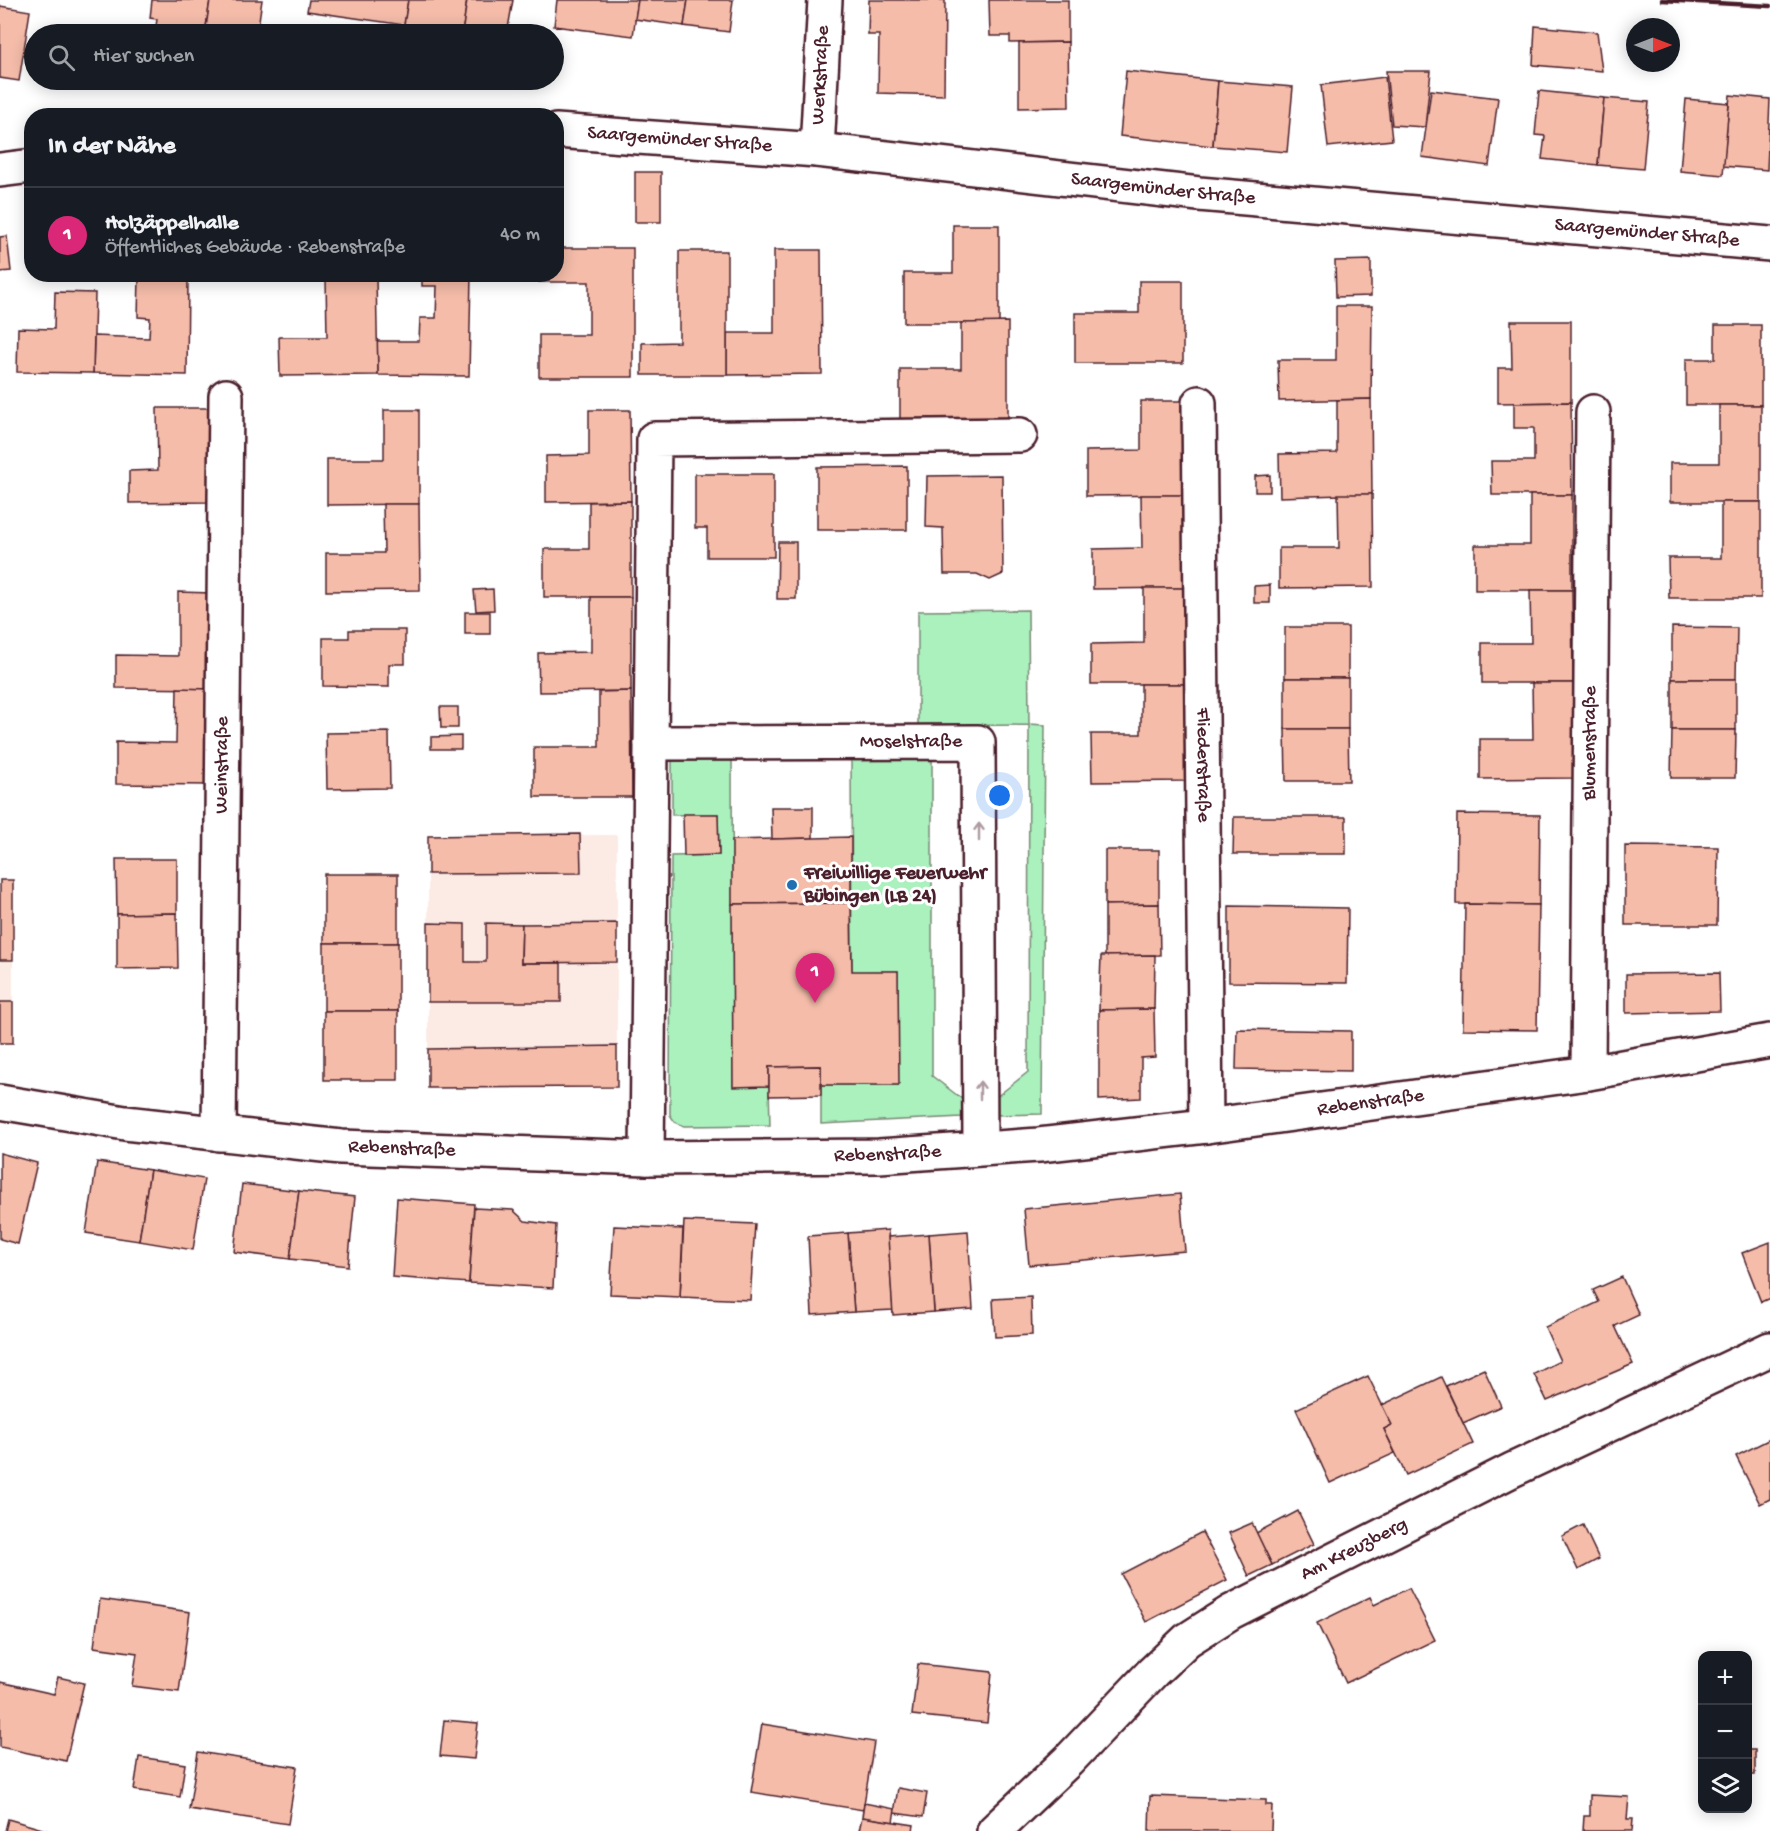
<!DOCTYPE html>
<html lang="de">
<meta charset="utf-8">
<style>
body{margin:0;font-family:"Gochi Hand",sans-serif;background:#242831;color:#f1f3f6}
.controls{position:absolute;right:18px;bottom:18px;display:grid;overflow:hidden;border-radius:12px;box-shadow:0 3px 15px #0003}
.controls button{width:54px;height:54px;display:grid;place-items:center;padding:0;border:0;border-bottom:2px solid #363941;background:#171b24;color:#f1f3f6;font:30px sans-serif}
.compass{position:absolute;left:1626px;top:18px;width:54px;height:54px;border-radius:50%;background:#171b24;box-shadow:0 3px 15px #0003;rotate:90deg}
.you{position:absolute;left:1000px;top:796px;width:21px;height:21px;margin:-15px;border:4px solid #fff;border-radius:50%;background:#1a73e8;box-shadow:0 0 0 9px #1a73e833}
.badge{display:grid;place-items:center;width:39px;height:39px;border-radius:50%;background:#db2777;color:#fff;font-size:20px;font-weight:700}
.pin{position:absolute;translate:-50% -50px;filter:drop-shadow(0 2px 3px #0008)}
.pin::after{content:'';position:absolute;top:32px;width:21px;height:18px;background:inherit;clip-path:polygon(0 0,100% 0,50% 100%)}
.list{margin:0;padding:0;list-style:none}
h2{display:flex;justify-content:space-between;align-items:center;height:78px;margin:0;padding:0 24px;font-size:26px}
h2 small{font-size:20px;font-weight:400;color:#9ea1a6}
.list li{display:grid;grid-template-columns:39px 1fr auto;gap:18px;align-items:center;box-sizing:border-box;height:96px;padding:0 24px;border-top:2px solid #363941}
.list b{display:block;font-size:22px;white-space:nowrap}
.list p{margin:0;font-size:20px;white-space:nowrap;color:#9ea1a6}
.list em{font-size:20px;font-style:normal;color:#9ea1a6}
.icon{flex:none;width:33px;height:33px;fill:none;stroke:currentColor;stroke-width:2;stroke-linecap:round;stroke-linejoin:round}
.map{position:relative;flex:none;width:1770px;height:1831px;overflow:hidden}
.search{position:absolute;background:#171b24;box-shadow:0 3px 15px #0003;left:24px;top:24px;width:540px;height:66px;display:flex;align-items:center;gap:15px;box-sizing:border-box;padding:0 21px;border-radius:33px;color:#9ea1a6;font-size:22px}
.panel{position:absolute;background:#171b24;box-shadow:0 3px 15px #0003;left:24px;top:108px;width:540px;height:174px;border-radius:24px}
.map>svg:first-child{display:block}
.built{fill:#fcebe5}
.green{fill:#aaf1be;stroke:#7a8874;stroke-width:1.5}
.building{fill:#f4bca9;stroke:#4a1f2b;stroke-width:1.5}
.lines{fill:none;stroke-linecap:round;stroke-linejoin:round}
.minor-casing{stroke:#4a1f2b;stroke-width:38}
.minor{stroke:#fff;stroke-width:33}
.rail{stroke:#4a1f2b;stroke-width:4.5}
.oneway{stroke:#ae9aa0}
.poi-dot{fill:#1f6fb2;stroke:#fff;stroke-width:2}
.labels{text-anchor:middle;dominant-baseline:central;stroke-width:6;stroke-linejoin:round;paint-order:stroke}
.street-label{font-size:20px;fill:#4a1f2b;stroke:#fff}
.poi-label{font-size:20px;font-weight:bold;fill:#4a1f2b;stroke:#fff;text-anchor:start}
</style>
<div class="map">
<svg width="1770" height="1831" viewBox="0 0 1770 1831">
<rect width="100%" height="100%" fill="#fff"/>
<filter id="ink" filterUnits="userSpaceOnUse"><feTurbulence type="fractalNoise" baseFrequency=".0167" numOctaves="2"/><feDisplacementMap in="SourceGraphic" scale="12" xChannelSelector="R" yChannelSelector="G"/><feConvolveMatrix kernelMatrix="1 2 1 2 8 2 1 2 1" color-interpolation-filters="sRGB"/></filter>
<g filter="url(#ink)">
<g class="built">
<polygon points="617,835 617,1087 428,1088 428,836"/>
<rect x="0" y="880" width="13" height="163"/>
</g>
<g class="green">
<polygon points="1028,610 1029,724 1045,725 1042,1114 996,1115 995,1098 1028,1072 1029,725 918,726 918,611"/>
<polygon points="851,755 932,755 932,1076 962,1099 962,1117 821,1124 821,1085 898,1085 898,971 852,972"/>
<polygon points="672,756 732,756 733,1086 769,1086 770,1125 684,1126 675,1122 670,1115 671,856 719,855 718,814 672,815"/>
</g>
<g class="building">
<polygon points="152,0 210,0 205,34 155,34 157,19 150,18"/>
<polygon points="210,0 262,0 257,34 205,34"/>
<polygon points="309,0 408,0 404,25 307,11"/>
<polygon points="408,0 467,0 462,34 404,25"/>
<polygon points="467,0 513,0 507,34 462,34"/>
<polygon points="557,0 638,0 633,36 554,26"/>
<polygon points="638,0 688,0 684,26 635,19"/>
<polygon points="688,0 733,0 729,32 684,26"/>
<polygon points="869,0 945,0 944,95 878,93 879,35 868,35"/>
<polygon points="989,0 1068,0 1068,42 1010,43 1010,36 990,36"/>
<polygon points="0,6 30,11 19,81 0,78"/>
<polygon points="1535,26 1597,32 1602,71 1533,65"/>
<polygon points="1068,42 1069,107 1019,108 1019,43"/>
<polygon points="1126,71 1218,81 1213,146 1120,136"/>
<polygon points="1386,71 1431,71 1425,127 1392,125"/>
<polygon points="1385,77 1392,140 1328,147 1321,85"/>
<polygon points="1218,81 1293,87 1287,152 1213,146"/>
<polygon points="1431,90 1498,98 1489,166 1422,157"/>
<polygon points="1539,91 1604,98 1598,165 1542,159 1545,136 1535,135"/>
<polygon points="1730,95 1770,99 1767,170 1723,166"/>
<polygon points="1604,98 1649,102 1643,169 1598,165"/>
<polygon points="1686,99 1729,103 1723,175 1680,171"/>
<rect x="635" y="172" width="26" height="50"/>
<polygon points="953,225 999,225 999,323 904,323 904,273 953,273"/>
<polygon points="7,236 11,271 0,272 0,237"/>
<polygon points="556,248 633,248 633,377 539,377 539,335 589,335 589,282 539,282 539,274 556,274"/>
<polygon points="774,250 821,250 822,374 727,375 727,333 774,333"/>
<polygon points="679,251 727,251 727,375 642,375 642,343 679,342"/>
<polygon points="1371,260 1371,296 1336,297 1335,261"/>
<polygon points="422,274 471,274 469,376 378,375 377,341 419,341 420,318 436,318 437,286 422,286"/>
<polygon points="139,278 188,279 187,375 93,373 94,336 149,338 150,318 138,317"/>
<polygon points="326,278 376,278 378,375 280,376 279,337 327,337"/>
<polygon points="1139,281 1183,281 1183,363 1075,363 1075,313 1139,313"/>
<polygon points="55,292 95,293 93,373 17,372 18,328 54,329"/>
<polygon points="1336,306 1372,306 1371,399 1279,401 1278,360 1336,360"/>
<polygon points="1511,321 1571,321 1571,402 1498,403 1498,368 1512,368"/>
<polygon points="1008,322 1008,419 900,420 900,369 961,369 961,323"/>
<polygon points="1715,325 1761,325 1761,405 1686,405 1686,359 1715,359"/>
<polygon points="1371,399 1372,494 1280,497 1279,454 1337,453 1337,400"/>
<polygon points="1141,401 1182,401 1183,495 1086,496 1086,451 1141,450"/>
<polygon points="1571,402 1572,495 1492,495 1491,461 1534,461 1534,428 1514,428 1514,403"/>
<polygon points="1719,405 1761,405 1761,502 1670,502 1670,463 1719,463"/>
<polygon points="157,408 208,408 208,502 129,503 129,471 158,470"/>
<polygon points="384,410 419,410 419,504 327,505 327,459 384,459"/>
<polygon points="589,410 630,410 631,501 546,502 546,456 589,455"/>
<polygon points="907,466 907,530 817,530 817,467"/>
<polygon points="695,474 774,474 774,557 707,557 707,528 695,528"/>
<polygon points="1002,475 1003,574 990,580 977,574 944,574 943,528 926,527 927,476"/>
<polygon points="1270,475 1270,492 1255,492 1255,476"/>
<polygon points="1338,494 1372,494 1373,587 1279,588 1279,548 1339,548"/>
<polygon points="1141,495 1183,495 1184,588 1093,589 1093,549 1142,548"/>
<polygon points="1530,495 1572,495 1572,590 1475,590 1475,545 1530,545"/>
<polygon points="631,501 631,597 544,597 544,549 589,549 589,502"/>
<polygon points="1721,502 1761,502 1761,598 1669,598 1668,558 1721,558"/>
<polygon points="383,504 419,504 420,590 326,591 326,553 384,553"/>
<polygon points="778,542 796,542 796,599 777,599"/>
<polygon points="1270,585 1270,603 1254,603 1254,586"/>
<polygon points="1144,588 1184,588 1185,684 1091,684 1091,644 1144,643"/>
<polygon points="493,589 494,610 476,611 474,590"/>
<polygon points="1530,590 1572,590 1573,683 1482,683 1482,643 1531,643"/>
<polygon points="178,592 212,593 210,689 116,688 116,655 178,656"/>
<polygon points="591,597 631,597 631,691 539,692 538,653 591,652"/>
<rect x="465" y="612" width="25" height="22"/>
<rect x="1285" y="627" width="63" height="51"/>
<polygon points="1672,627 1737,628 1736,679 1672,679"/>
<polygon points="349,630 405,630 405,664 389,664 389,687 323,686 323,638 349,638"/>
<rect x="1285" y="678" width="63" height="51"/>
<rect x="1672" y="679" width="64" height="51"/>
<polygon points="1532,683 1573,683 1574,778 1480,779 1480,739 1533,739"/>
<polygon points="1141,684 1185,684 1185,781 1092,782 1091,734 1141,734"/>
<polygon points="177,688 210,689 210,785 116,784 116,742 176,743"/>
<polygon points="631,691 632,797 534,797 534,747 599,747 599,692"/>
<polygon points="440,707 458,707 458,728 441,728"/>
<polygon points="1285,729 1348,729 1349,781 1286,781"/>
<polygon points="1672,730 1736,730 1735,778 1671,778"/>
<polygon points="389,732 390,788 327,789 326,733"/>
<polygon points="461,736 461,749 431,749 431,737"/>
<polygon points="771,807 813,807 813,838 772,839"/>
<polygon points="683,814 718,814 719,855 684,856"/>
<polygon points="1457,814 1540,815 1539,905 1456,904"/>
<polygon points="1234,817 1346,817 1346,854 1233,854"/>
<polygon points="580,834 581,873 428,874 428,836"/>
<polygon points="851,837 851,903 732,904 732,840"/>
<polygon points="1625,846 1718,847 1717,925 1625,925"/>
<polygon points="1105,850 1159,850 1159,904 1105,905"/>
<polygon points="116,859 177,859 177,913 117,914"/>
<rect x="324" y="874" width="74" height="69"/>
<rect x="0" y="880" width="13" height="80"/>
<polygon points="851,903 852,971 898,971 899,1085 821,1085 821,1066 769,1067 769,1086 733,1087 732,904"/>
<polygon points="1159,904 1160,955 1105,956 1105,905"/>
<polygon points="1465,904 1539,905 1537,1030 1463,1029"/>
<polygon points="1229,906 1348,908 1347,983 1229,982"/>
<polygon points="177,913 178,968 117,969 117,914"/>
<polygon points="428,923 465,924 465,962 486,962 486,923 522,924 521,963 561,963 561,1002 428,1002"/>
<polygon points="617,923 617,962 521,963 522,924"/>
<rect x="324" y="943" width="74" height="68"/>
<polygon points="1155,955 1154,1009 1099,1010 1101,956"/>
<polygon points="1719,973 1720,1011 1626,1013 1626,974"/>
<rect x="0" y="1002" width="13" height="41"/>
<polygon points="1154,1009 1155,1057 1141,1058 1141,1098 1099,1100 1099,1010"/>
<rect x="324" y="1011" width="74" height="69"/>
<polygon points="1237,1029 1351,1031 1351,1071 1236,1069"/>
<polygon points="617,1046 617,1087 428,1088 428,1049"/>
<polygon points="821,1066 821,1095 769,1096 769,1067"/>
<polygon points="0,1153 37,1163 18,1244 0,1239"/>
<polygon points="97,1162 150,1170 139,1241 86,1233"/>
<polygon points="150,1170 204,1179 193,1250 139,1241"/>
<polygon points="242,1184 299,1191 290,1259 234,1252"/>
<polygon points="299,1191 355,1197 348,1266 290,1259"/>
<polygon points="1180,1194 1185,1251 1029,1265 1024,1209"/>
<polygon points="397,1198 474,1204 469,1283 392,1277"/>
<polygon points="474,1208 513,1210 525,1221 556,1225 553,1288 469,1283"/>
<polygon points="684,1221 755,1224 750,1300 680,1297"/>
<polygon points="614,1226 683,1229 680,1297 610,1294"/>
<polygon points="888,1230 893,1310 854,1312 848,1233"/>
<polygon points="968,1231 973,1309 934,1312 929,1234"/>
<polygon points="848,1233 854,1312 812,1315 808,1236"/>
<polygon points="929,1234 934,1312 893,1315 888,1237"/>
<polygon points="1770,1242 1770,1298 1761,1302 1742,1253"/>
<polygon points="1622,1277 1639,1315 1615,1326 1633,1364 1547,1401 1534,1374 1560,1361 1545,1327 1599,1302 1593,1290"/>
<polygon points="1031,1297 1032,1335 995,1337 993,1299"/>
<polygon points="1484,1369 1501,1406 1463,1423 1446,1386"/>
<polygon points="1368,1376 1392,1425 1384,1429 1395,1453 1330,1483 1296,1409"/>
<polygon points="1441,1377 1473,1444 1406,1475 1384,1429 1392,1425 1382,1405"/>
<polygon points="1770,1439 1770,1499 1760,1504 1736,1456"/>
<polygon points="1298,1511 1314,1544 1272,1565 1256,1533"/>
<polygon points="1252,1523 1272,1565 1249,1576 1229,1533"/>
<polygon points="1583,1525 1599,1559 1578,1570 1562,1536"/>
<polygon points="1202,1532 1227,1580 1146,1622 1121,1574"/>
<polygon points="1409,1588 1435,1640 1346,1683 1317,1623 1370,1597 1374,1605"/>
<polygon points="100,1599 190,1612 179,1692 132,1686 137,1653 94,1647"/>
<polygon points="918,1664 992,1672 987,1723 912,1715"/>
<polygon points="58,1677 84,1683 66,1761 0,1747 0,1682 54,1694"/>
<polygon points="444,1720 478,1723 474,1759 440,1756"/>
<polygon points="762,1724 874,1742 863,1810 751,1792"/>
<rect x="1748" y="1750" width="7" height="25"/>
<polygon points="198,1752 297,1767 288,1824 189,1809"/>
<polygon points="139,1757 185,1764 180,1797 134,1790"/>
<polygon points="898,1788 927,1793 923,1817 894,1813"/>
<polygon points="1590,1795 1629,1797 1627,1819 1633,1819 1632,1831 1583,1831 1584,1816 1590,1816"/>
<polygon points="1150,1796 1266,1800 1266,1805 1272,1805 1271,1831 1149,1831"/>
<polygon points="864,1803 895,1809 893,1822 862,1817"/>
<polygon points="862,1817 914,1825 913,1831 859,1831"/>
<polygon points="8,1819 49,1831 5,1831"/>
</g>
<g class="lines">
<g class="minor-casing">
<g id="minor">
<path id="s1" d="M556,131L817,150L1199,194L1770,244"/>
<path id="s2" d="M817,150L825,0"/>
<polyline points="0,170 32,166"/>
<path id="s3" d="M1199,403L1206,1126"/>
<path id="s4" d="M651,743L978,742L980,1148"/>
<path id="s5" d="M1588,1073L1593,412"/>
<path id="s6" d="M0,1102L125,1123L341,1147L647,1158L879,1156L1039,1145L1206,1126L1588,1073L1770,1041"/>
<path id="s7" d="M219,1134L226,396"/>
<polyline points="647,1158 654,439 1020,435"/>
<path id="s8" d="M994,1831L1068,1761L1153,1672L1187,1640L1231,1612L1512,1470L1770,1349"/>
</g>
</g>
<use href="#minor" class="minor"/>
<polyline class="rail" points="1662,0 1770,6"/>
</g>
<defs><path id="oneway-shaft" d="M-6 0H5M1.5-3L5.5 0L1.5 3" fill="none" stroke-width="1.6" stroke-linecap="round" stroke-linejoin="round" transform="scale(1.5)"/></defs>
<g class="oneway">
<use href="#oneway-shaft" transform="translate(979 832) rotate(-90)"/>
<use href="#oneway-shaft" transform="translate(980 1090) rotate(-90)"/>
</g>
</g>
<circle class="poi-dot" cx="792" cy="885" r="6"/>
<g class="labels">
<g class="street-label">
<text stroke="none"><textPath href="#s2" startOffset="75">Werkstraße</textPath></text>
<text stroke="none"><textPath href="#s1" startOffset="124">Saargemünder Straße</textPath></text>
<text stroke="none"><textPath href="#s1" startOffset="610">Saargemünder Straße</textPath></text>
<text stroke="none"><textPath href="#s1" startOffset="1096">Saargemünder Straße</textPath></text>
<text stroke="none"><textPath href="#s4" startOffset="260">Moselstraße</textPath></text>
<text stroke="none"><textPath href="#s5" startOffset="330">Blumenstraße</textPath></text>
<text stroke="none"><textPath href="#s7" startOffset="369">Weinstraße</textPath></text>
<text stroke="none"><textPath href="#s3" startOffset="362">Fliederstraße</textPath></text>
<text stroke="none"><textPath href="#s6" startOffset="1377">Rebenstraße</textPath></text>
<text stroke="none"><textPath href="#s6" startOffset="405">Rebenstraße</textPath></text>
<text stroke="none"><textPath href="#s6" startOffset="891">Rebenstraße</textPath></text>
<text stroke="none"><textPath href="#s8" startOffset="462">Am Kreuzberg</textPath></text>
</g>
<g class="poi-label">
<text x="804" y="874">Freiwillige Feuerwehr<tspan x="804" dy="23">Bübingen (LB 24)</tspan></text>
</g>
</g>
</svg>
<div class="controls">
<button>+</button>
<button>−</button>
<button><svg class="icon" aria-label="layers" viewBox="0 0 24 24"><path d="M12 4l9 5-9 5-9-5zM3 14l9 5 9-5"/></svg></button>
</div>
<svg class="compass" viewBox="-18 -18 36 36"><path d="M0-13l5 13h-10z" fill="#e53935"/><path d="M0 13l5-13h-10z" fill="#9ea1a6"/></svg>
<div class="you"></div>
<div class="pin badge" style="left:815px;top:1003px">1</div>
<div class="search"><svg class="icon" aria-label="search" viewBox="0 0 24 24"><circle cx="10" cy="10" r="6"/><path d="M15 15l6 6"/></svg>Hier suchen</div>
<section class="panel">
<h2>In der Nähe<small></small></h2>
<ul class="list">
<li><span class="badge">1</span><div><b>Holzäppelhalle</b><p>Öffentliches Gebäude · Rebenstraße</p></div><em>40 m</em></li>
</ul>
</section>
</div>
